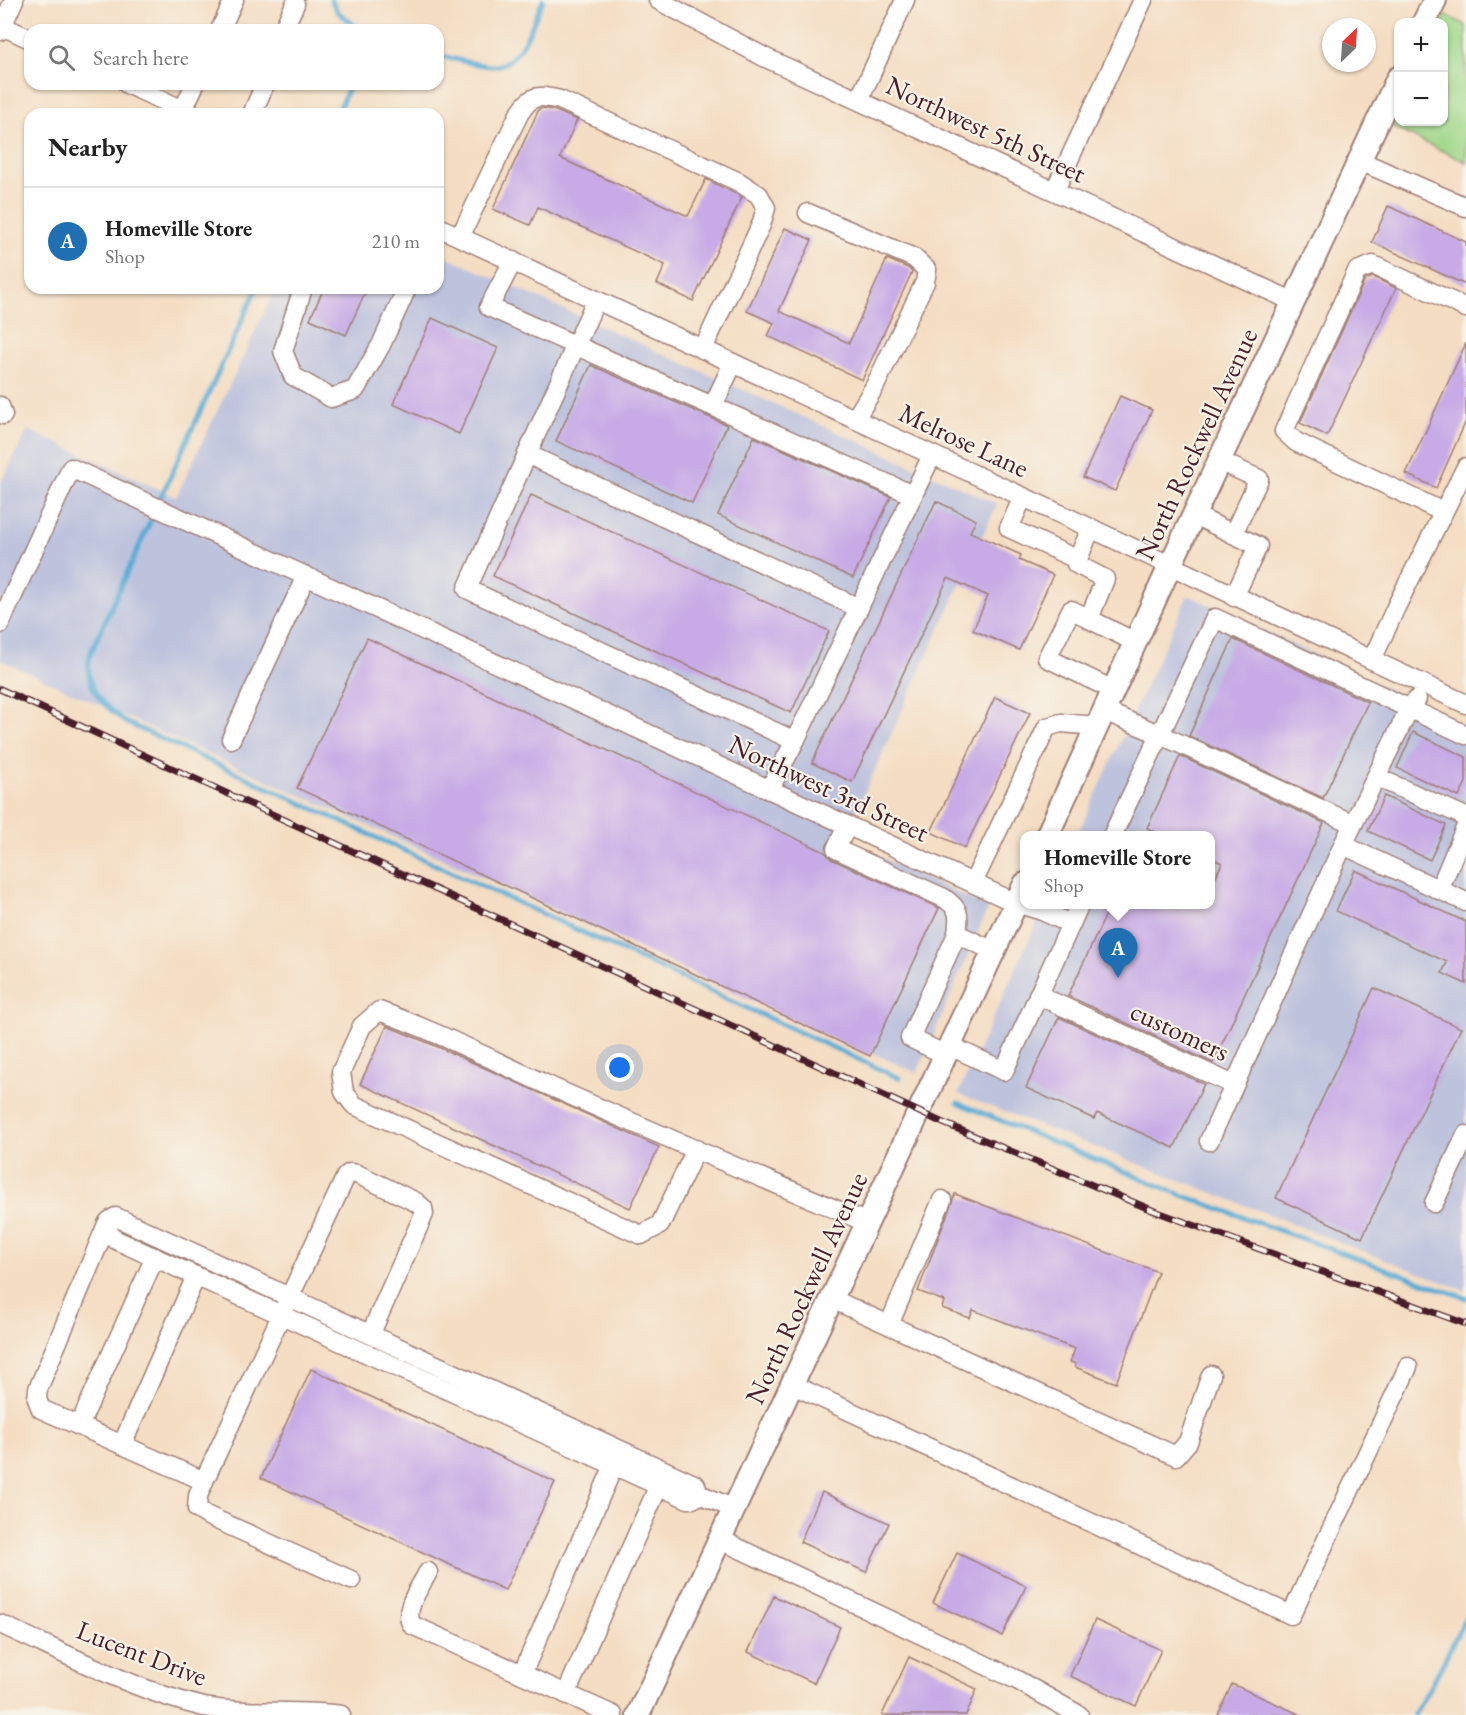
<!DOCTYPE html>
<meta charset="utf-8">
<style>
body{margin:0;font-family:"EB Garamond",serif;background:#f6f6f6;color:#222}
.controls{position:absolute;right:18px;top:18px;display:grid;overflow:hidden;border-radius:12px;box-shadow:0 2px 4px #0004}
.controls button{width:54px;height:54px;display:grid;place-items:center;padding:0;border:0;border-bottom:2px solid #e0e0e0;background:#fff;color:#222;font:30px sans-serif}
.compass{position:absolute;left:1322px;top:18px;width:54px;height:54px;border-radius:50%;background:#fff;box-shadow:0 2px 4px #0004;rotate:25deg}
.you{position:absolute;left:620px;top:1068px;width:21px;height:21px;margin:-15px;border:4px solid #fff;border-radius:50%;background:#1a73e8;box-shadow:0 0 0 9px #1a73e833}
.badge{display:grid;place-items:center;width:39px;height:39px;border-radius:50%;background:#1f6fb2;color:#fff;font-size:20px;font-weight:700}
.pin{position:absolute;translate:-50% -50px;filter:drop-shadow(0 2px 3px #0008)}
.pin::after{content:'';position:absolute;top:32px;width:21px;height:18px;background:inherit;clip-path:polygon(0 0,100% 0,50% 100%)}
.popup{position:absolute;left:1020px;top:831px;width:195px;height:78px;box-sizing:border-box;display:grid;place-content:center;border-radius:12px;background:#fff;filter:drop-shadow(0 2px 4px #0005);font-size:20px;white-space:nowrap;color:#767676}
.popup b{font-size:22px;color:#222}
.popup::after{content:'';position:absolute;left:50%;top:100%;margin-left:-12px;border:12px solid transparent;border-top-color:#fff}
.list{margin:0;padding:0;list-style:none}
h2{display:flex;justify-content:space-between;align-items:center;height:78px;margin:0;padding:0 24px;font-size:26px}
h2 small{font-size:20px;font-weight:400;color:#767676}
.list li{display:grid;grid-template-columns:39px 1fr auto;gap:18px;align-items:center;box-sizing:border-box;height:108px;padding:0 24px;border-top:2px solid #e0e0e0}
.list b{display:block;font-size:22px;white-space:nowrap}
.list p{margin:0;font-size:20px;white-space:nowrap;color:#767676}
.list em{font-size:20px;font-style:normal;color:#767676}
.icon{flex:none;width:33px;height:33px;fill:none;stroke:currentColor;stroke-width:2;stroke-linecap:round;stroke-linejoin:round}
.map{position:relative;flex:none;width:1466px;height:1715px;overflow:hidden}
.search{position:absolute;background:#fff;box-shadow:0 2px 4px #0004;left:24px;top:24px;width:420px;height:66px;display:flex;align-items:center;gap:15px;box-sizing:border-box;padding:0 21px;border-radius:18px;color:#767676;font-size:22px}
.panel{position:absolute;background:#fff;box-shadow:0 2px 4px #0004;left:24px;top:108px;width:420px;height:186px;border-radius:18px}
.map>svg:first-child{display:block}
.industrial{fill:#bec3dd}
.green{fill:#a0d88b;stroke:#757c5b;stroke-width:1.5}
.lines{fill:none;stroke-linecap:round;stroke-linejoin:round}
.stream{stroke:#5aacd5;stroke-width:5}
.building{fill:#c7aae6}
.minor-casing{stroke:#9f7e76;stroke-width:21}
.major-casing{stroke:#9f7e76;stroke-width:26}
.minor{stroke:#fff;stroke-width:18}
.major{stroke:#fff;stroke-width:22}
.rail-casing{stroke:#4a1f2b;stroke-width:7}
.rail{stroke:#f7f3e8;stroke-width:4.5;stroke-dasharray:14;stroke-linecap:butt}
.labels{text-anchor:middle;dominant-baseline:central;stroke-width:4.5;stroke-linejoin:round;paint-order:stroke}
.street-label{font-size:27px;fill:#4a1f2b;stroke:#f7f3e8}
</style>
<div class="map">
<svg width="1466" height="1715" viewBox="0 0 1466 1715">
<rect width="100%" height="100%" fill="#f7f3e8"/>
<filter id="ink" filterUnits="userSpaceOnUse"><feTurbulence type="fractalNoise" baseFrequency=".0167" numOctaves="2"/><feDisplacementMap in="SourceGraphic" scale="12" xChannelSelector="R" yChannelSelector="G"/><feConvolveMatrix kernelMatrix="1 2 1 2 8 2 1 2 1" color-interpolation-filters="sRGB"/></filter>
<filter id="wash" filterUnits="userSpaceOnUse"><feTurbulence type="fractalNoise" baseFrequency=".008" numOctaves="4" result="noise"/><feDisplacementMap in="SourceGraphic" scale="24" xChannelSelector="R" yChannelSelector="G"/><feGaussianBlur stdDeviation="1.35" result="paint"/><feColorMatrix in="noise" values="0 0 0 0 0 0 0 0 0 0 0 0 0 0 0 0 0 1.4 0 .05"/><feComposite in="paint" operator="in"/></filter>
<g filter="url(#wash)">
<rect width="100%" height="100%" fill="#f4ddc2"/>
<g class="industrial">
<polygon points="438,253 997,504 843,839 988,908 917,1073 0,660 0,484 28,430 176,497 276,288 438,288"/>
<polygon points="1188,595 1466,726 1466,1291 958,1094 1045,905 1211,904 1211,836 1077,835"/>
</g>
<polygon class="green" points="1445,15 1466,25 1466,162 1392,127 1398,113 1398,122 1444,122 1444,22 1441,22"/>
<g class="lines">
<g class="stream">
<polyline points="331,0 338,12 357,27 358,30"/>
<path d="M438,55C451,58 483,67 494,66C522,64 533,21 543,0"/>
<polyline points="337,114 350,84"/>
<polyline points="161,497 257,288"/>
<path d="M151,520L90,654C83,687 101,703 125,722L899,1078"/>
<polyline points="958,1103 1179,1194 1466,1298"/>
<polyline points="1414,1715 1440,1669 1466,1616"/>
</g>
</g>
<g id="blocks">
<g class="building">
<polygon points="544,108 556,111 577,120 560,158 688,216 706,179 742,197 693,301 657,284 665,265 538,207 530,225 493,209 539,109"/>
<polygon points="1388,206 1466,242 1466,285 1372,242"/>
<polygon points="785,228 812,240 779,311 849,343 887,259 908,268 912,272 862,380 768,336 774,323 747,311"/>
<polygon points="1373,277 1396,288 1327,436 1300,423 1365,280"/>
<polygon points="324,288 367,288 346,335 310,319"/>
<polygon points="432,318 498,348 459,434 393,404"/>
<polygon points="1466,343 1466,421 1436,488 1406,474"/>
<polygon points="591,365 727,425 692,503 556,441"/>
<polygon points="1120,396 1152,410 1115,491 1083,477"/>
<polygon points="754,437 891,497 853,578 718,515"/>
<polygon points="531,495 829,631 791,713 493,576"/>
<polygon points="936,501 976,520 970,532 1021,555 1019,560 1053,575 1019,650 973,630 988,596 948,578 852,782 812,763"/>
<polygon points="367,638 825,852 831,859 939,908 870,1056 297,788"/>
<polygon points="1233,639 1368,702 1323,798 1189,736"/>
<polygon points="995,697 1030,713 965,848 931,832"/>
<polygon points="1413,732 1466,757 1466,782 1459,797 1397,768"/>
<polygon points="1180,756 1324,823 1213,1063 1068,996 1111,904 1211,904 1211,887 1222,863 1211,858 1211,836 1163,836 1147,828"/>
<polygon points="1384,796 1446,825 1430,860 1368,831"/>
<polygon points="1355,870 1466,922 1466,984 1442,973 1447,962 1336,911"/>
<polygon points="1374,988 1461,1028 1362,1238 1276,1198"/>
<polygon points="1059,1017 1204,1084 1174,1148 1097,1113 1094,1119 1026,1088"/>
<polygon points="387,1026 438,1047 659,1147 630,1208 360,1084"/>
<polygon points="955,1194 1158,1272 1116,1383 1075,1367 1076,1364 1070,1362 1075,1349 973,1310 970,1318 942,1308 944,1301 918,1291"/>
<polygon points="311,1369 555,1482 505,1590 261,1478"/>
<polygon points="822,1492 889,1523 866,1572 800,1542"/>
<polygon points="957,1553 1026,1586 1002,1636 933,1603"/>
<polygon points="774,1596 840,1627 814,1683 748,1652"/>
<polygon points="1095,1620 1161,1650 1136,1706 1070,1676"/>
<polygon points="909,1657 977,1689 966,1715 882,1715"/>
<polygon points="1232,1684 1301,1715 1218,1715"/>
</g>
</g>
</g>
<g filter="url(#ink)">
<use href="#blocks" fill-opacity="0" stroke="#9f7e76" stroke-width="1.5"/>
<g class="lines">
<g class="minor-casing">
<g id="minor">
<polyline points="658,0 764,57 1294,302"/>
<polyline points="0,25 30,39"/>
<polyline points="220,30 234,0"/>
<polyline points="283,30 295,4"/>
<polyline points="0,31 14,0"/>
<polyline points="127,84 192,114"/>
<polyline points="859,100 905,0"/>
<polyline points="183,110 195,84"/>
<polyline points="252,114 265,84"/>
<polyline points="1360,161 1466,207"/>
<polyline points="1055,190 1143,0"/>
<polyline points="808,213 914,258 927,270 925,282 875,386 855,419"/>
<polyline points="438,227 1071,519 1466,704"/>
<path d="M460,237L519,114C532,94 537,95 560,100L739,182L759,195L766,208L761,225L703,349"/>
<polyline points="513,261 489,307 913,495 932,455"/>
<polyline points="303,288 283,351 293,376 331,398 355,390 381,345 407,288"/>
<polyline points="596,300 467,589 795,741 769,790"/>
<polyline points="0,406 3,415"/>
<polyline points="713,406 733,363"/>
<polyline points="527,454 859,608"/>
<polyline points="1219,461 1259,479 1233,534"/>
<polyline points="1023,497 1009,528 1078,560"/>
<polyline points="1443,512 1296,442 1284,431 1357,271 1373,265 1466,308"/>
<polyline points="1194,515 1258,546 1234,597"/>
<polyline points="1091,528 1076,564 1105,579 1089,619 1135,642"/>
<polyline points="1089,618 1071,610 1047,658 1113,690"/>
<polyline points="0,624 71,468 1016,903 1042,911 1071,924"/>
<polyline points="1372,660 1396,607 1466,467"/>
<polyline points="1104,711 1159,734 1353,824"/>
<polyline points="231,739 306,576"/>
<polyline points="795,741 913,495"/>
<polyline points="1376,777 1466,817"/>
<path d="M847,826L836,849L944,898C961,910 959,914 957,934"/>
<polyline points="1112,836 1215,618 1466,735"/>
<polyline points="1343,845 1466,902"/>
<polyline points="973,883 1047,727 1061,723 1097,726"/>
<polyline points="1439,890 1466,826"/>
<polyline points="1038,995 1234,1085"/>
<polyline points="950,1046 1004,1071 1080,904"/>
<polyline points="946,1055 910,1038 957,934 994,951"/>
<polyline points="1209,1141 1343,845 1410,707 1417,699"/>
<path d="M696,1149L660,1225L641,1235L354,1105L344,1092L341,1072L362,1026L379,1011C436,1031 490,1059 545,1084C652,1132 760,1177 868,1223"/>
<polyline points="1434,1203 1466,1135"/>
<path d="M116,1217L696,1485L699,1494L693,1499H688L116,1240C106,1231 102,1223 116,1217Z"/>
<polyline points="107,1224 38,1389 37,1399 41,1409 204,1481 346,1176 350,1173 357,1174 416,1202 423,1208 424,1214 371,1333"/>
<polyline points="832,1299 1176,1456 1188,1442 1211,1375"/>
<polyline points="889,1325 942,1200"/>
<polyline points="793,1385 1291,1615 1408,1367"/>
<polyline points="79,1426 155,1257"/>
<polyline points="122,1445 196,1276"/>
<polyline points="204,1481 198,1496 197,1509 208,1516 351,1580"/>
<polyline points="699,1494 735,1509"/>
<polyline points="721,1540 1017,1680 1079,1715"/>
<path d="M428,1572C421,1586 402,1610 412,1625L522,1674"/>
<path d="M0,1624C65,1653 135,1691 204,1707C249,1715 296,1709 341,1715"/>
<polyline points="566,1694 659,1485"/>
<polyline points="613,1715 522,1674 619,1454"/>
</g>
</g>
<g class="major-casing">
<g id="major">
<polyline points="1424,22 1435,0"/>
<polyline points="1047,836 1170,566 1398,78"/>
<polyline points="638,1715 1025,884"/>
</g>
</g>
<use href="#minor" class="minor"/>
<use href="#major" class="major"/>
<g class="rail-casing">
<polyline id="rail" points="0,689 941,1122 1152,1210 1466,1324"/>
</g>
<use href="#rail" class="rail"/>
</g>
</g>
<g class="labels">
<g class="street-label">
<text transform="translate(986 129) rotate(25)">Northwest 5th Street</text>
<text transform="translate(964 440) rotate(25)">Melrose Lane</text>
<text transform="translate(1196 444) rotate(-65)">North Rockwell Avenue</text>
<text transform="translate(829 788) rotate(25)">Northwest 3rd Street</text>
<text transform="translate(1180 1031) rotate(25)">customers</text>
<text transform="translate(806 1288) rotate(-65)">North Rockwell Avenue</text>
<text transform="translate(142 1653) rotate(21)">Lucent Drive</text>
</g>
</g>
</svg>
<div class="controls">
<button>+</button>
<button>−</button>
</div>
<svg class="compass" viewBox="-18 -18 36 36"><path d="M0-13l5 13h-10z" fill="#e53935"/><path d="M0 13l5-13h-10z" fill="#767676"/></svg>
<div class="you"></div>
<div class="pin badge" style="left:1118px;top:978px">A</div>
<div class="popup"><b>Homeville Store</b>Shop</div>
<div class="search"><svg class="icon" aria-label="search" viewBox="0 0 24 24"><circle cx="10" cy="10" r="6"/><path d="M15 15l6 6"/></svg>Search here</div>
<section class="panel">
<h2>Nearby<small></small></h2>
<ul class="list">
<li><span class="badge">A</span><div><b>Homeville Store</b><p>Shop</p></div><em>210 m</em></li>
</ul>
</section>
</div>
